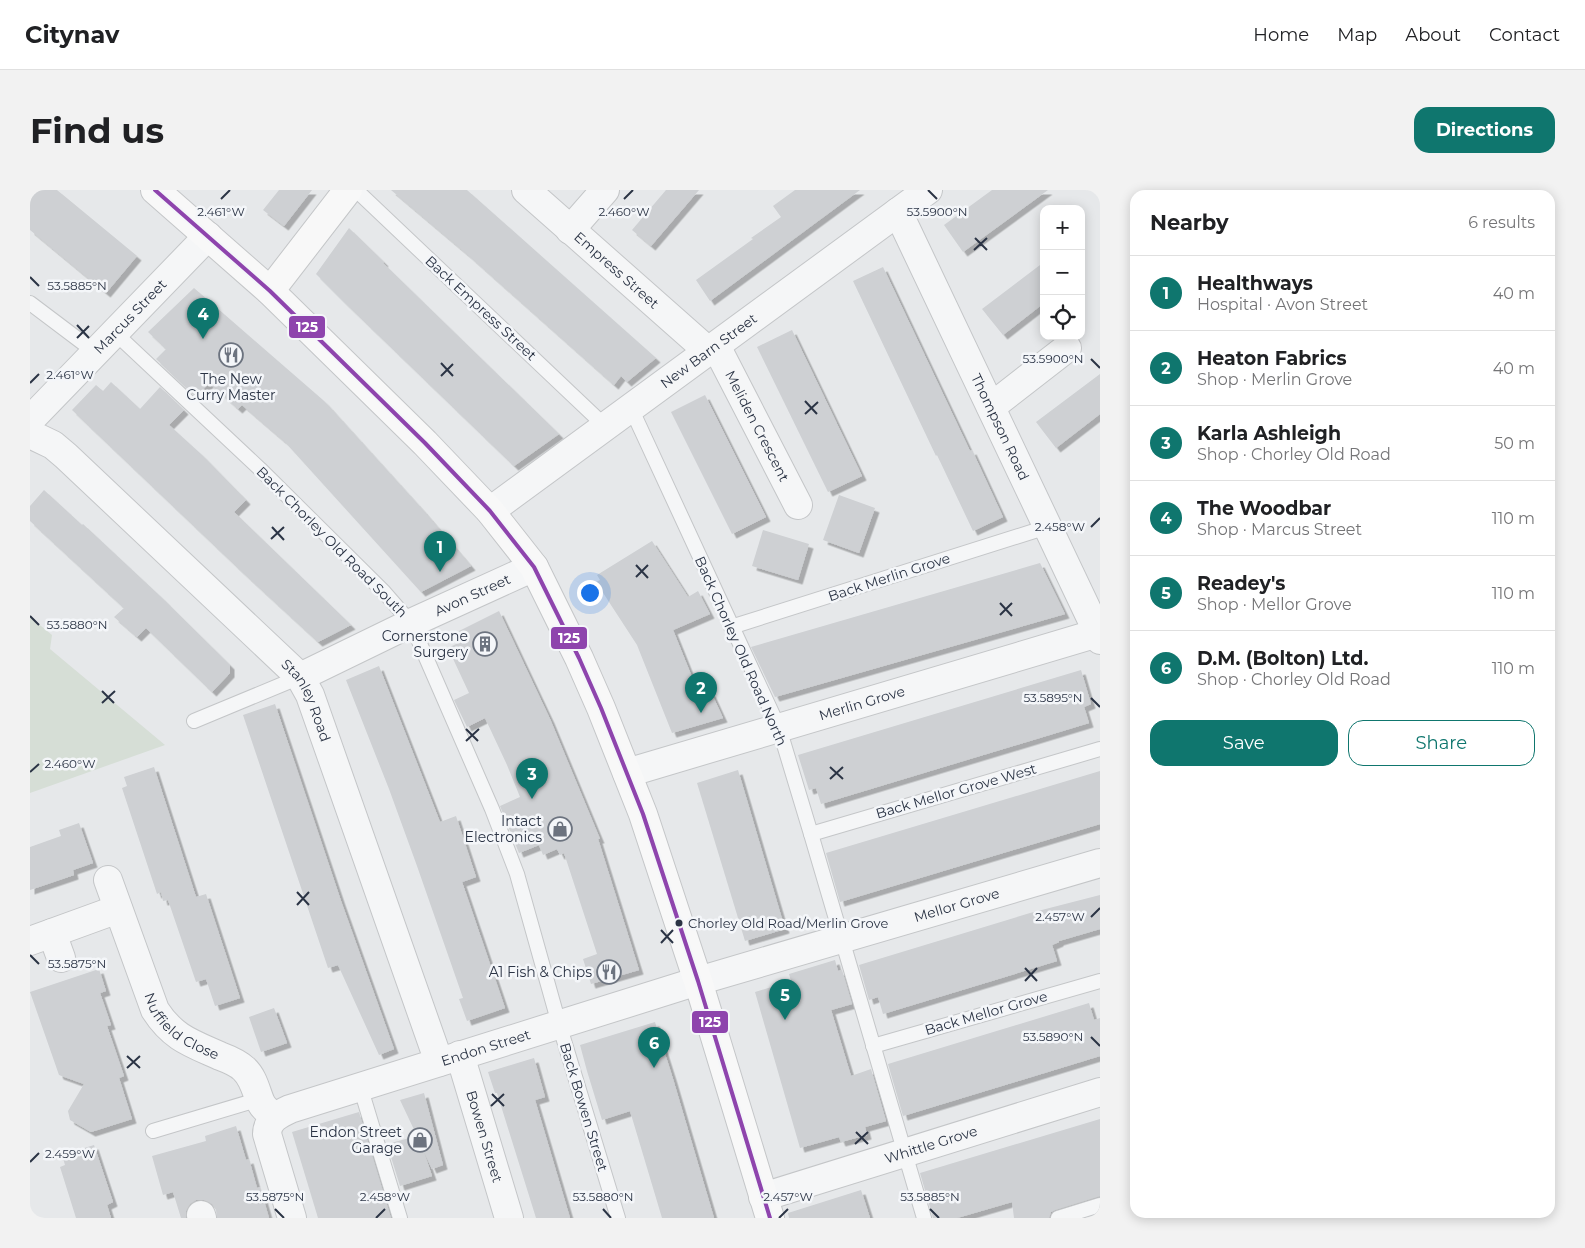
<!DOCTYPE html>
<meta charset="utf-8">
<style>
body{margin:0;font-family:Montserrat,sans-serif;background:#f2f2f2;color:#202124}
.controls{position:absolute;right:15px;top:15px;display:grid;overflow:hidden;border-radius:10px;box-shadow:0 2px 12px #0003}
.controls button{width:45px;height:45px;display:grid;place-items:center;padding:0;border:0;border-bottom:1px solid #e0e0e0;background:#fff;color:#202124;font:25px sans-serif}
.you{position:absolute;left:559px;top:402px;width:18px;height:18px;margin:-12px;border:4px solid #fff;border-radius:50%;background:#1a73e8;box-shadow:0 0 0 8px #1a73e833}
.badge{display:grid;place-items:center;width:32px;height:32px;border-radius:50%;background:#0f766e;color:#fff;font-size:16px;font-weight:700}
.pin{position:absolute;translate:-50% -41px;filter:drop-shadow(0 1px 2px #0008)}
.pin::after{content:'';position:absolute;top:26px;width:18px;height:15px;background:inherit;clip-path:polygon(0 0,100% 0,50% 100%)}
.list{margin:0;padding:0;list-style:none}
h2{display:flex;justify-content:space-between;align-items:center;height:65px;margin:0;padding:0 20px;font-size:21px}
h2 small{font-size:16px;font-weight:400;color:#757577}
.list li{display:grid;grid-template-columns:32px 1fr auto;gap:15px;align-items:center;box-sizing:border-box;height:75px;padding:0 20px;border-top:1px solid #e0e0e0}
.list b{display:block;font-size:19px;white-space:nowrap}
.list p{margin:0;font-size:16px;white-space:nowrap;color:#757577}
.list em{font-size:16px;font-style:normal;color:#757577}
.actions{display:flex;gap:10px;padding:15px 20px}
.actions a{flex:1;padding:11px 0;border:1px solid #0f766e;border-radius:15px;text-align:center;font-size:18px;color:#0f766e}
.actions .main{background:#0f766e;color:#fff}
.icon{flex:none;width:28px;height:28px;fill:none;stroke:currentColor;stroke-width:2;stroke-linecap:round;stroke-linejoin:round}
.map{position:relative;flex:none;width:1070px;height:1028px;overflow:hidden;border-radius:15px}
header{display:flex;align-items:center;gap:30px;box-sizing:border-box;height:70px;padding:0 25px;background:#fff;border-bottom:1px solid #e0e0e0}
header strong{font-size:24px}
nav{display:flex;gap:28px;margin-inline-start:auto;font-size:18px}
.intro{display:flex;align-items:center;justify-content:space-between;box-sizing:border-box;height:120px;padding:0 30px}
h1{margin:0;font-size:35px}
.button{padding:12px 22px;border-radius:15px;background:#0f766e;color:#fff;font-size:18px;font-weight:700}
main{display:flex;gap:30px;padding:0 30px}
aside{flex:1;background:#fff;border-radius:15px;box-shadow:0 2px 12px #0003}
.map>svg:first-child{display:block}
.green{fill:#d6ded6}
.building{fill:#ced0d3;filter:url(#shadow)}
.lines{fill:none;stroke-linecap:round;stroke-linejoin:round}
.lane-casing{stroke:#c4c6c8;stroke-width:16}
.street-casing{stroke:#c4c6c8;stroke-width:30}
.secondary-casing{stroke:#c4c6c8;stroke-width:30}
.lane{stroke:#f5f6f7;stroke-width:14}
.street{stroke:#f5f6f7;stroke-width:28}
.secondary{stroke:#f8f8f8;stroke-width:28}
.bus-1-casing{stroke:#f4f6f9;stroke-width:8}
.bus-1{stroke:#8e44ad;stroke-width:4}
.ticks{fill:none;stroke:#2b3445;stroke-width:2}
.bus-dot{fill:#2b3445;stroke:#f4f6f9;stroke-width:2}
.labels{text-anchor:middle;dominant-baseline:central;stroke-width:5;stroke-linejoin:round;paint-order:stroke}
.bus-label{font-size:13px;fill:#2b3445;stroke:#f4f6f9;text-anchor:start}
.street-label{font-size:14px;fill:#2b3445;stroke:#f4f6f9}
.poi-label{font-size:14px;fill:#2b3445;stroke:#f4f6f9;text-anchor:end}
.ticks-label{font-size:12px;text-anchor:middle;fill:#2b3445;stroke:#f4f6f9;stroke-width:5;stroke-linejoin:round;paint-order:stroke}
.line-badge{stroke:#f4f6f9;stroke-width:2}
.badge-label{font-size:14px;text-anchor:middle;font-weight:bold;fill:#fff}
</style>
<header>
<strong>Citynav</strong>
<nav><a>Home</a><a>Map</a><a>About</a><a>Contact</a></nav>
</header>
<div class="intro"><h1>Find us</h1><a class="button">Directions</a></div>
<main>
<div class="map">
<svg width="1070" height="1028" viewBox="0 0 1070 1028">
<defs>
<filter id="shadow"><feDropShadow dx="4.5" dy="4.5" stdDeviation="0" flood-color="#0004"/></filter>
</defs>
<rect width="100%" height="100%" fill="#e6e8ea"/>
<polygon class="green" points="0,427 22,445 20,459 135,555 0,603"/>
<g class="building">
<polygon points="0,0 27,0 107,66 76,103 0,40"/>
<polygon points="249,0 282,0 254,36 233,20"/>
<polygon points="361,0 437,0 626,168 597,192 591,186 584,195 438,65"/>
<polygon points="636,0 669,0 621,56 602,40"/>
<polygon points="765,0 830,0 680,111 666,90 723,49 721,48 751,27 743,16"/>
<polygon points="962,0 1018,0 933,62 914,35"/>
<polygon points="319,38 354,72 353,73 529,244 484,276 315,113 286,84"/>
<polygon points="1014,72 1014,113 973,145 952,119"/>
<polygon points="853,77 940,261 942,260 973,327 943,341 907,265 906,266 823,91"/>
<polygon points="164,98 294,211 391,318 441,376 391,402 255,252 212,215 208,219 179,193 166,207 126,169 136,159 118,142"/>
<polygon points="762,140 832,286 798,302 727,157"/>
<polygon points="1070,184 1070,224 1026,258 1006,232"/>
<polygon points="81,192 110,219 130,197 154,220 139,235 172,265 216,310 204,322 321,435 288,452 210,380 42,220 66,195 73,201"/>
<polygon points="675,205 736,327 702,344 641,222"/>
<polygon points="14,300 52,335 53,334 130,406 200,475 200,483 182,502 116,438 107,447 84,427 94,418 0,331 0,316"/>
<polygon points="809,305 845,318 829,363 793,350"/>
<polygon points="733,340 779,354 768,390 722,376"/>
<polygon points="622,351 658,407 668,401 680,424 643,440 670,507 681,502 693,528 642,543 607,455 566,392 570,390 567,385"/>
<polygon points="1010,373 1035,424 745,507 721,457"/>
<polygon points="469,421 520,529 570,649 568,649 609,780 561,794 553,769 567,764 534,663 530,665 527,659 513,665 509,655 489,663 470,616 490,607 477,575 455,528 437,537 424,510 439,503 418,458 434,450 429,441"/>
<polygon points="349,476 410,632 426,626 446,687 432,692 475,818 437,831 429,809 433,808 387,676 359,599 316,490"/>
<polygon points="1051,480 1061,514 1054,517 1059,533 791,614 786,598 779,600 768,565"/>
<polygon points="245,514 311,711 364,859 349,865 308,775 298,778 213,525"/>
<polygon points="124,577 166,707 176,704 210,808 185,816 176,789 166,792 138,710 133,711 131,702 127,704 92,598 97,596 94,587"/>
<polygon points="708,580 755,739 715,751 667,593"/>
<polygon points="1070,581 1070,634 810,712 796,663"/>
<polygon points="49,633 63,673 43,680 44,685 0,700 0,657 31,646 29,640"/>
<polygon points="1070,705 1070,739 1029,751 1029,752 1022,755 1027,771 853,824 848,807 839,810 829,775 1000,723"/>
<polygon points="805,770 808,781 812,780 822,814 801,820 821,886 841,879 856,931 835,937 837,945 811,952 809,947 770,958 725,802 761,791 759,784"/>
<polygon points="69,779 76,801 70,803 81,835 77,836 94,886 89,888 102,929 61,942 40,930 38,921 54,894 29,885 0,802"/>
<polygon points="1059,813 1064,830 1070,828 1070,866 873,926 858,874"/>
<polygon points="244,818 257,853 231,862 219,827"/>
<polygon points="625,832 643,889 684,1028 632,1028 600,921 572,930 557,881 550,855"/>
<polygon points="504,868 515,907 505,910 540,1028 506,1028 467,903 465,903 458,882"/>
<polygon points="394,903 413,975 402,979 394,962 402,986 370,996 357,954 387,946 370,910"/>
<polygon points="329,922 361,1028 288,1028 262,942"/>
<polygon points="1070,929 1070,1006 1025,1020 1021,1022 1019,1028 984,1028 982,1012 927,1028 903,1028 890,983"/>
<polygon points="206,936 216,970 219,969 227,998 230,997 239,1028 187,1028 186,1020 182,1014 174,1010 166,1010 160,1014 156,1021 156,1028 151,1028 143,1002 133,1005 122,966 176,951 175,946"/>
<polygon points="64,955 83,1012 77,1015 81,1028 46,1028 30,977 35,975 32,965"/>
<polygon points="831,1000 840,1028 759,1028 758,1023"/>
</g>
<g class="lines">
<g class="lane-casing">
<g id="lane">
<polyline points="326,0 576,237"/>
<polyline points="0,113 65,162"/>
<polyline points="84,142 230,279 354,402 381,433 462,619 487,684 529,834 588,1028"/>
<polyline points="601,218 749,538 781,644 894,1028"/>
<polyline points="701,437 1017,337"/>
<polyline points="164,531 270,487"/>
<polyline points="781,644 1070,559"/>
<polyline points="843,856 1070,791"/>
<polyline points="330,896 370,1028"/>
<polyline points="123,941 230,909"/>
<polyline points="1028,1028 1070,1015"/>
</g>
</g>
<g class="street-casing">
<g id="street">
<path id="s1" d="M496,0L678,161"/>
<path id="s2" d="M868,22L1068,443L1070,450"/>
<polyline points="540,40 575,0"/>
<path id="s3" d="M686,156L768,315"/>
<polyline points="961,217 1037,158"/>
<path id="s4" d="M0,230L178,46"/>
<path id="s5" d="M0,244L23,255L36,266L270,487L280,505L409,872"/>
<path id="s6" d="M460,321L898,0"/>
<path id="s7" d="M270,487L381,433L504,377"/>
<path id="s8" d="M597,583L1068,443"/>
<path id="s9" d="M78,690L125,820C143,848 161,853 190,866C198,869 208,873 214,879C224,888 226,902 231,913C234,919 240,923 245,927"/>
<polyline points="22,743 31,768"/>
<polyline points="0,751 88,719"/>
<path id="s10" d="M430,865L479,1028"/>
<path id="s11" d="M733,1007L1070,902"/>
<polyline points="171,1025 172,1028"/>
<path id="s12" d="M262,1028L237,944C237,930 249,924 260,919L668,791L1070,673"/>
</g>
</g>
<g class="secondary-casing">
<g id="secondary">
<polyline points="125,0 240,101 395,253 460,321 504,377 549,468 571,518 613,624 668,791 740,1028"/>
<polyline points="240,101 318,0"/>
</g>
</g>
<use href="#lane" class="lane"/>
<use href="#street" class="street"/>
<use href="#secondary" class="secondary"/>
<g class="bus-1-casing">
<polyline id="bus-1" points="125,0 240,101 395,253 460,321 504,377 549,468 571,518 613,624 668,791 740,1028"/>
</g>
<use href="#bus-1" class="bus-1"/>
</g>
<path class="ticks" d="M898,0L907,9M191,9L200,0M594,9L603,0M945,48L957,60M944,60L957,48M0,87L9,96M47,135L59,148M47,148L59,136M1061,169L1070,178M411,173L423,186M411,186L423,174M0,193L9,184M775,211L787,224M775,224L788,212M242,337L254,350M1061,337L1070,328M241,349L254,337M606,375L618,388M606,387L618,375M970,413L982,426M970,425L982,413M0,426L9,435M72,501L84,513M1061,508L1070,517M72,513L85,501M436,539L448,551M436,551L449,539M800,577L813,589M0,582L9,574M800,589L813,577M267,702L279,715M267,715L279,702M1061,727L1070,718M631,740L643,753M631,753L643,740M0,765L9,774M995,778L1007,791M995,791L1007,778M1061,847L1070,856M97,866L110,878M97,878L110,866M462,904L474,916M461,916L474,904M826,942L838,954M825,954L838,942M0,972L9,963M245,1019L254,1028M573,1019L581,1028M900,1019L909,1028M346,1028L355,1019M749,1028L758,1019"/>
<defs>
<g id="restaurant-ring" transform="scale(1.25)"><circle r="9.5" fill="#f4f6f9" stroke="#6c737f" stroke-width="1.5"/><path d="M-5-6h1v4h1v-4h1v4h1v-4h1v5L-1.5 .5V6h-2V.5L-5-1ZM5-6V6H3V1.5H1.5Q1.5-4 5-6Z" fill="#6c737f"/></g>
<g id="building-ring" transform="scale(1.25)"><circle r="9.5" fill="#f4f6f9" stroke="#6c737f" stroke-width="1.5"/><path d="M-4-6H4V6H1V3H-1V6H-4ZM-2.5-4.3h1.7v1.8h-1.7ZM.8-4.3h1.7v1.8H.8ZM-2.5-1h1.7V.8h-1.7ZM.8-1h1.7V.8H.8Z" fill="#6c737f"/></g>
<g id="shop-ring" transform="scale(1.25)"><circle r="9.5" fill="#f4f6f9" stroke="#6c737f" stroke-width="1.5"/><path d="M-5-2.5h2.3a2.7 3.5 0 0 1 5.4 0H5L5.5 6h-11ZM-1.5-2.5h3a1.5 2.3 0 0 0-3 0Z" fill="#6c737f"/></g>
</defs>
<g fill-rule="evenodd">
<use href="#restaurant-ring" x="201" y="165"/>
<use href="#building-ring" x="455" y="454"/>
<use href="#shop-ring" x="530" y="639"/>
<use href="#restaurant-ring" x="579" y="782"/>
<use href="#shop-ring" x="390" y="950"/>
</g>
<circle class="bus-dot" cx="649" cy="733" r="4.5"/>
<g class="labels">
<g class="bus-label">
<text x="658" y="733">Chorley Old Road/Merlin Grove</text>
</g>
<g class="street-label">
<text stroke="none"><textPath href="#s1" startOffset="121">Empress Street</textPath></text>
<text transform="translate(451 118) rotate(43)">Back Empress Street</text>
<text stroke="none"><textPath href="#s4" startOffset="144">Marcus Street</textPath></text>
<text stroke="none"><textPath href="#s6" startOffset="271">New Barn Street</textPath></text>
<text stroke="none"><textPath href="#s3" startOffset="90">Meliden Crescent</textPath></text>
<text stroke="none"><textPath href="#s2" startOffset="238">Thompson Road</textPath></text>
<text transform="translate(302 352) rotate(45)">Back Chorley Old Road South</text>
<text transform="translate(859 387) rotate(-18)">Back Merlin Grove</text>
<text stroke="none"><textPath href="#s7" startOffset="191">Avon Street</textPath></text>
<text transform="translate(711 461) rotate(66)">Back Chorley Old Road North</text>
<text stroke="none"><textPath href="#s5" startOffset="388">Stanley Road</textPath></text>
<text stroke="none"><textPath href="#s8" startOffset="245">Merlin Grove</textPath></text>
<text transform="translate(926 601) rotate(-16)">Back Mellor Grove West</text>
<text stroke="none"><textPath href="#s12" startOffset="821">Mellor Grove</textPath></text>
<text transform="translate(956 823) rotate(-16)">Back Mellor Grove</text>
<text stroke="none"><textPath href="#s9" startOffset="169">Nuffield Close</textPath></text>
<text stroke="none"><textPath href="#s12" startOffset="329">Endon Street</textPath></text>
<text transform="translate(554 917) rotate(73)">Back Bowen Street</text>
<text stroke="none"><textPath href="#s10" startOffset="85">Bowen Street</textPath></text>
<text stroke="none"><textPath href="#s11" startOffset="176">Whittle Grove</textPath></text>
</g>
<g class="poi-label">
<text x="201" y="189" text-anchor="middle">The New<tspan x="201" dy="16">Curry Master</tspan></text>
<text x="438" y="446">Cornerstone<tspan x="438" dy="16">Surgery</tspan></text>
<text x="512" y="631">Intact<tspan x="512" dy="16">Electronics</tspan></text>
<text x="562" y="782">A1 Fish &amp; Chips</text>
<text x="372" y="942">Endon Street<tspan x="372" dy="16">Garage</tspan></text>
</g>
</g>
<g class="ticks-label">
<text x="191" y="26">2.461°W</text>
<text x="594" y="26">2.460°W</text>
<text x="907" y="26">53.5900°N</text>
<text x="47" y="100">53.5885°N</text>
<text x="1023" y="173">53.5900°N</text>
<text x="40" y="189">2.461°W</text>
<text x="1030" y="341">2.458°W</text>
<text x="47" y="439">53.5880°N</text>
<text x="1023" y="512">53.5895°N</text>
<text x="40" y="578">2.460°W</text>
<text x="1030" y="731">2.457°W</text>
<text x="47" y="778">53.5875°N</text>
<text x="1023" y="851">53.5890°N</text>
<text x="40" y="968">2.459°W</text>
<text x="245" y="1011">53.5875°N</text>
<text x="573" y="1011">53.5880°N</text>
<text x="900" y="1011">53.5885°N</text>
<text x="355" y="1011">2.458°W</text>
<text x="758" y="1011">2.457°W</text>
</g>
<g class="line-badge">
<rect x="258" y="125" width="38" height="24" rx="5" fill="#8e44ad"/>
<rect x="520" y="436" width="38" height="24" rx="5" fill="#8e44ad"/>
<rect x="661" y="820" width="38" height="24" rx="5" fill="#8e44ad"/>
</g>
<g class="badge-label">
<text x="277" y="142">125</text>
<text x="539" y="453">125</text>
<text x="680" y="837">125</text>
</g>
</svg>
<div class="controls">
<button>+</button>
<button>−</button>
<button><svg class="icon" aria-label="locate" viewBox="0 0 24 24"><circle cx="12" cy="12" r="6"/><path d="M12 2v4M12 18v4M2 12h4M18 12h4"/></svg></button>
</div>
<div class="you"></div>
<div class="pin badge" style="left:410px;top:382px">1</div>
<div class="pin badge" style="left:671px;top:523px">2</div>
<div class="pin badge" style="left:502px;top:609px">3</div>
<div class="pin badge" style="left:173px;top:149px">4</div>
<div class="pin badge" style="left:755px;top:830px">5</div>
<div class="pin badge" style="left:624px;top:878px">6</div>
</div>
<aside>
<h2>Nearby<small>6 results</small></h2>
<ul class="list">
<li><span class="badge">1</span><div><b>Healthways</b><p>Hospital · Avon Street</p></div><em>40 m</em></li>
<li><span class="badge">2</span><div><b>Heaton Fabrics</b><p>Shop · Merlin Grove</p></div><em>40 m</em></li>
<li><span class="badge">3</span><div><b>Karla Ashleigh</b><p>Shop · Chorley Old Road</p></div><em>50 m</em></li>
<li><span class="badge">4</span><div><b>The Woodbar</b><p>Shop · Marcus Street</p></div><em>110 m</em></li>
<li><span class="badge">5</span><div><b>Readey's</b><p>Shop · Mellor Grove</p></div><em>110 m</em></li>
<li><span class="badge">6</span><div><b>D.M. (Bolton) Ltd.</b><p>Shop · Chorley Old Road</p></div><em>110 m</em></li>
</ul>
<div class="actions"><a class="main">Save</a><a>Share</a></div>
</aside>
</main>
